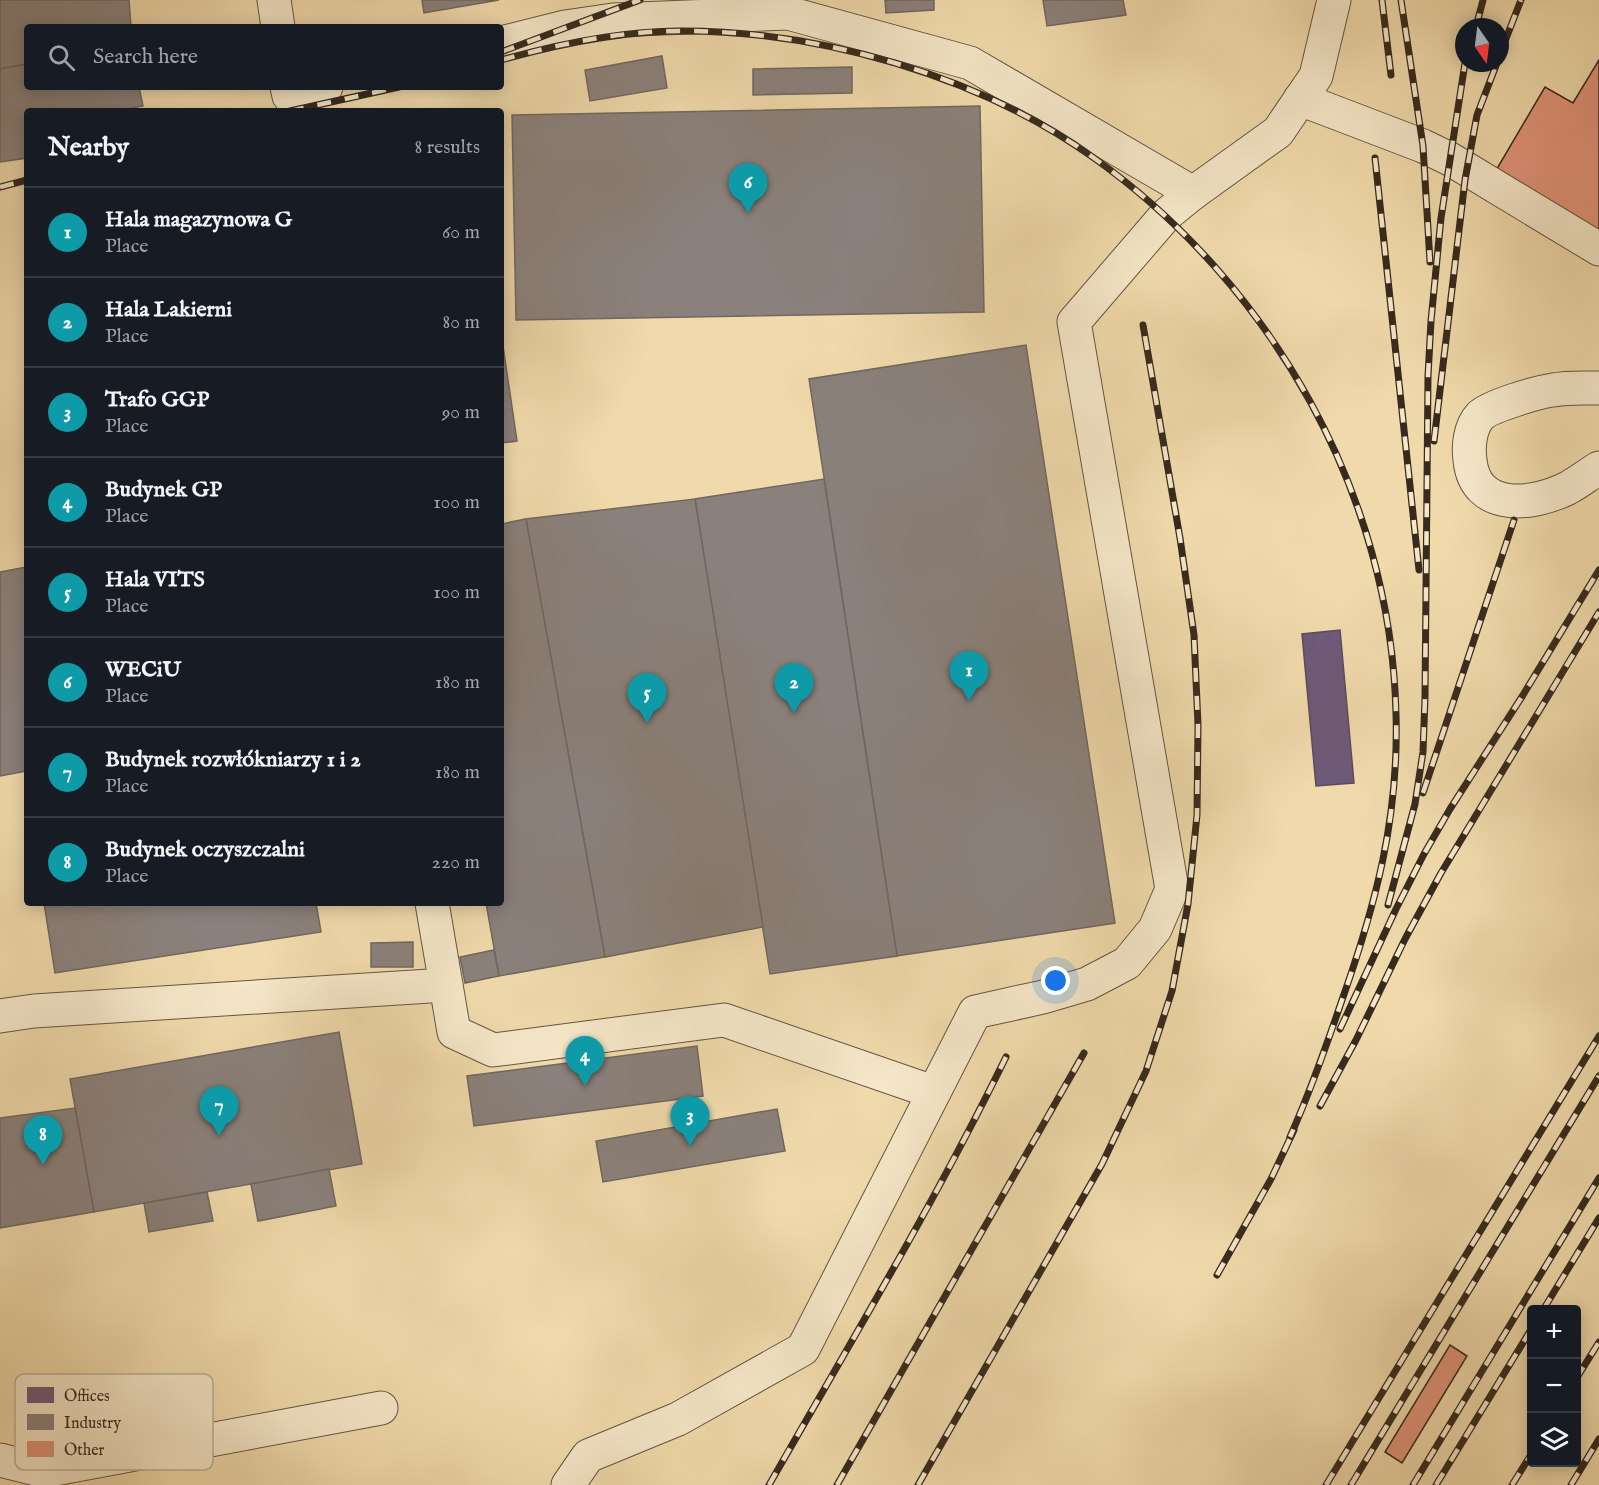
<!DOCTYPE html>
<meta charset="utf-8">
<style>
body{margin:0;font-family:"IM FELL English",serif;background:#20242c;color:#f1f3f6}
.controls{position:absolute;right:18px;bottom:18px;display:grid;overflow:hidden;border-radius:6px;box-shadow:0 3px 15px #0003}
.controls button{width:54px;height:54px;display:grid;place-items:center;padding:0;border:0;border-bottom:2px solid #363941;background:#171b24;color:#f1f3f6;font:30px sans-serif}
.compass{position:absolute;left:1455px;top:18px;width:54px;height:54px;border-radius:50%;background:#171b24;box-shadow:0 3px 15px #0003;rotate:166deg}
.you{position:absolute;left:1056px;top:981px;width:21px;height:21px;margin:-15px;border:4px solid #fff;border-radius:50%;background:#1a73e8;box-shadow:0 0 0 9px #1a73e833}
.badge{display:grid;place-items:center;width:39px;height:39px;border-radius:50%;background:#db2777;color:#fff;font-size:20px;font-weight:700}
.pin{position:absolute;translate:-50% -50px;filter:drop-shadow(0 2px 3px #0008)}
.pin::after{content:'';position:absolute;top:32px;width:21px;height:18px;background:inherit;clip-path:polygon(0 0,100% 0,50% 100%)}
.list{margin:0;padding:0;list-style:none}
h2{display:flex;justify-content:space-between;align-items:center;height:78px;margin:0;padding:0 24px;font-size:26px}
h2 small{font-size:20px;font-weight:400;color:#9ea1a6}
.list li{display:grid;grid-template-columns:39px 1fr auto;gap:18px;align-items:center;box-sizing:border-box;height:90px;padding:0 24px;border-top:2px solid #363941}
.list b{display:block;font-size:22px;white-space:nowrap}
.list p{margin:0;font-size:20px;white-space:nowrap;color:#9ea1a6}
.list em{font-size:20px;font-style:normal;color:#9ea1a6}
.icon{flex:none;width:33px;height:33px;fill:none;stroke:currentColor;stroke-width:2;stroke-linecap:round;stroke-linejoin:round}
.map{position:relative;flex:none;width:1599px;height:1485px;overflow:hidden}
.search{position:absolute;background:#171b24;box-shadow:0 3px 15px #0003;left:24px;top:24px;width:480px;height:66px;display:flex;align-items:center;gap:15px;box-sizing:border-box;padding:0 21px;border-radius:6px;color:#9ea1a6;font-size:22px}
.panel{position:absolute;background:#171b24;box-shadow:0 3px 15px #0003;left:24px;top:108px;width:480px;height:798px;border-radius:6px}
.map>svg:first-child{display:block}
.offices{fill:#6d597a;stroke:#5c4b5e;stroke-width:1.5}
.industry{fill:#8a817c;stroke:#716760;stroke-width:1.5}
.building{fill:#df9378;stroke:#362a1e;stroke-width:1.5}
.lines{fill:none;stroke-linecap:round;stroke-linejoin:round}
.minor-casing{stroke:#645641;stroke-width:35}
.minor{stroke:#f5e7c8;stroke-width:33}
.rail-casing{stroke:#362a1e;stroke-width:7}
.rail{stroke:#f5e7c8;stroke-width:4.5;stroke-dasharray:14;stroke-linecap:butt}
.key{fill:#f5e7c8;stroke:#bcae95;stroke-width:1.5}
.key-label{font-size:16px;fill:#362a1e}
</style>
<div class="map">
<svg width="1599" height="1485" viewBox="0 0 1599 1485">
<rect width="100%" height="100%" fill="#f0daab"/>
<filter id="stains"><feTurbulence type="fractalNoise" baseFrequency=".00333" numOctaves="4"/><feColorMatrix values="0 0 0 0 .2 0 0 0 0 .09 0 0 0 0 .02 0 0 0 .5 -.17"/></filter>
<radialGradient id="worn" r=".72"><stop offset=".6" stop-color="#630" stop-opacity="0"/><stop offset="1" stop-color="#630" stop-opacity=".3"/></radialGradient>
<polygon class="offices" points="1340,630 1354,783 1316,786 1302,634"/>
<g class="industry">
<polygon points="0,0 129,0 131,27 27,27 27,64 0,69"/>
<polygon points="422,0 499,0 424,13"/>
<polygon points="885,0 934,0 934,10 886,13"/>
<polygon points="1043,0 1123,0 1126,15 1047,26"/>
<polygon points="662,56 667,88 590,101 585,70"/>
<polygon points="27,64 27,87 139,87 143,106 116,111 27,111 27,158 0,162 0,69"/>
<polygon points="852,67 852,93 753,95 753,69"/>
<polygon points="980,106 984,312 516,320 512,115"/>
<polygon points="501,332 517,441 501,443"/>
<polygon points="1026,345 1115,923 897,956 809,379"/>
<polygon points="824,479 897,956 770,974 695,499"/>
<polygon points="695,499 763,927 605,957 526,519"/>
<polygon points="526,519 605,957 499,976 486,903 501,903 501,524"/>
<polygon points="27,567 27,771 0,776 0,572"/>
<polygon points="44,903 316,903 321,932 55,973"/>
<polygon points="413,942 413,967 371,967 371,943"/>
<polygon points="494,950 499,976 465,983 460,957"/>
<polygon points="339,1032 362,1164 94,1212 70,1079"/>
<polygon points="697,1046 703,1096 474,1126 467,1076"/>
<polygon points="75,1108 94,1212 0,1228 0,1118"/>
<polygon points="777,1109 785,1151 603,1182 596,1141"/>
<polygon points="329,1169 336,1206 258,1221 251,1184"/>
<polygon points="207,1192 213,1221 149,1232 144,1203"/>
</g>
<g class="building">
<polygon points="1599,60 1599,234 1495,172 1545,87 1573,103"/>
<polygon points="1450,1345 1467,1356 1402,1463 1385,1452"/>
</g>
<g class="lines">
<g class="minor-casing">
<g id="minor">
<polyline points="274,0 278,27"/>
<polyline points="501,43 565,27 613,20 788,13 970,63 1193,193"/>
<polyline points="287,87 289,96 326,87"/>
<polyline points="1300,99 1423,146 1450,159 1599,249"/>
<path d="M1599,388C1584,388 1568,387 1553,390C1538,392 1490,406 1480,416C1470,427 1468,446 1470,460C1475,512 1532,506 1568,488C1579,482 1589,474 1599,468"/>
<polyline points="432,903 446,985"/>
<polyline points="0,1016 34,1011 446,985 454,1032 493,1050 724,1020 933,1092"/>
<polyline points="0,1460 44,1471 381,1408"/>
<polyline points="568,1485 588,1456 678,1419 803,1349 975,1012 1043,997 1087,984 1127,963 1155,929 1172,889 1074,322 1166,215 1193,193 1278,132 1316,76 1334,0"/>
</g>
</g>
<use href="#minor" class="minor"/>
<g class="rail-casing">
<g id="rail">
<polyline points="1382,0 1391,75"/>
<polyline points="1401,0 1423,146 1430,262"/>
<polyline points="1476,27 1483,0"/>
<polyline points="501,52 640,0"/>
<polyline points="1500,54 1521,0"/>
<path d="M501,60C559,44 620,31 679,31C819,30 980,76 1094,158C1272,285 1391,494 1396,714C1399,817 1376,904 1342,1000C1326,1047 1310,1092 1290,1137"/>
<polyline points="290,111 399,87"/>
<polyline points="1375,158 1419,570"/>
<polyline points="0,187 27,180"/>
<polyline points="1434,441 1465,180 1477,115 1497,63"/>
<polyline points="1423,793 1514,520"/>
<polyline points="1388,905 1415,804 1423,752 1425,698 1428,376 1431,321 1441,218 1465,63"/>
<polyline points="1340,1029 1396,909 1424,854 1450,809 1523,695 1599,570"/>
<polyline points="1320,1106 1356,1040 1405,939 1441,873 1599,612"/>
<polyline points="1217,1275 1271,1179 1294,1130"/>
<polyline points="1543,1310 1599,1218"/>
<polyline points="1576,1379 1599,1342"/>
<path d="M769,1485C850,1343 934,1204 1006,1057"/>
<polyline points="837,1485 1084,1053"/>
<polyline points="918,1485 1102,1164 1146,1071 1172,991 1188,904 1197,815 1198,725 1194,635 1180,538 1143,325"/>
<polyline points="1326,1485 1599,1036"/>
<polyline points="1351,1485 1599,1076"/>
<polyline points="1413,1485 1599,1178"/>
<polyline points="1436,1485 1532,1328"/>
<polyline points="1512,1485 1532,1453"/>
<polyline points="1571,1485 1599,1439"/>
</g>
</g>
<use href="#rail" class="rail"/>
</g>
<rect x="15" y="1374" width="198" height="96" rx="9" class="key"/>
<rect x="27" y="1387" width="27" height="16" fill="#6d597a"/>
<rect x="27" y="1414" width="27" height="16" fill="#8a817c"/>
<rect x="27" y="1441" width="27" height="16" fill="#df9378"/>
<g class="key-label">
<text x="64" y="1401">Offices</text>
<text x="64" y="1428">Industry</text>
<text x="64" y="1455">Other</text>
</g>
<rect width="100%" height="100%" filter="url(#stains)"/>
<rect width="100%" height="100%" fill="url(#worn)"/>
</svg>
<div class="controls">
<button>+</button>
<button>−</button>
<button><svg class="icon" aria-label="layers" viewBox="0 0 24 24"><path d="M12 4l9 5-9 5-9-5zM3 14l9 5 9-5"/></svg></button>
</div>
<svg class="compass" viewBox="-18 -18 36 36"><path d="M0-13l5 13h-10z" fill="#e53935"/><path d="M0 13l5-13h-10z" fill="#9ea1a6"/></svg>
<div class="you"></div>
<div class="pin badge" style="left:969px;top:701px;background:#0f9aa8">1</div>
<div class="pin badge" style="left:794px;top:713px;background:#0f9aa8">2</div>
<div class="pin badge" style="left:690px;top:1146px;background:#0f9aa8">3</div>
<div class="pin badge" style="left:585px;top:1086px;background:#0f9aa8">4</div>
<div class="pin badge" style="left:647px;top:723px;background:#0f9aa8">5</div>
<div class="pin badge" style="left:748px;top:213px;background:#0f9aa8">6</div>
<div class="pin badge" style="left:219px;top:1136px;background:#0f9aa8">7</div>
<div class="pin badge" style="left:43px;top:1165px;background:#0f9aa8">8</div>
<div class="search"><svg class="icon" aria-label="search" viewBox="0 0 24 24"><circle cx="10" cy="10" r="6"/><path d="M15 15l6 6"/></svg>Search here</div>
<section class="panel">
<h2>Nearby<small>8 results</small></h2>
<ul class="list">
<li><span class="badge" style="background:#0f9aa8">1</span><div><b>Hala magazynowa G</b><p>Place</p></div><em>60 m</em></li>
<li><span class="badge" style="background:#0f9aa8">2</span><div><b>Hala Lakierni</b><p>Place</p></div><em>80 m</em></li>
<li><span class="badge" style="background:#0f9aa8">3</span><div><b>Trafo GGP</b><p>Place</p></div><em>90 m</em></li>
<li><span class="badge" style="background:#0f9aa8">4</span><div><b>Budynek GP</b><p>Place</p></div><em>100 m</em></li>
<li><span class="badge" style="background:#0f9aa8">5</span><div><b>Hala VITS</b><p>Place</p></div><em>100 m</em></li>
<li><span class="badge" style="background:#0f9aa8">6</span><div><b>WECiU</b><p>Place</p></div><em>180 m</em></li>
<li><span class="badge" style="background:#0f9aa8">7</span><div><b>Budynek rozwłókniarzy 1 i 2</b><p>Place</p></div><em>180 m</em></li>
<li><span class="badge" style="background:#0f9aa8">8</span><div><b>Budynek oczyszczalni</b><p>Place</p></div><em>220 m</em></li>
</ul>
</section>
</div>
